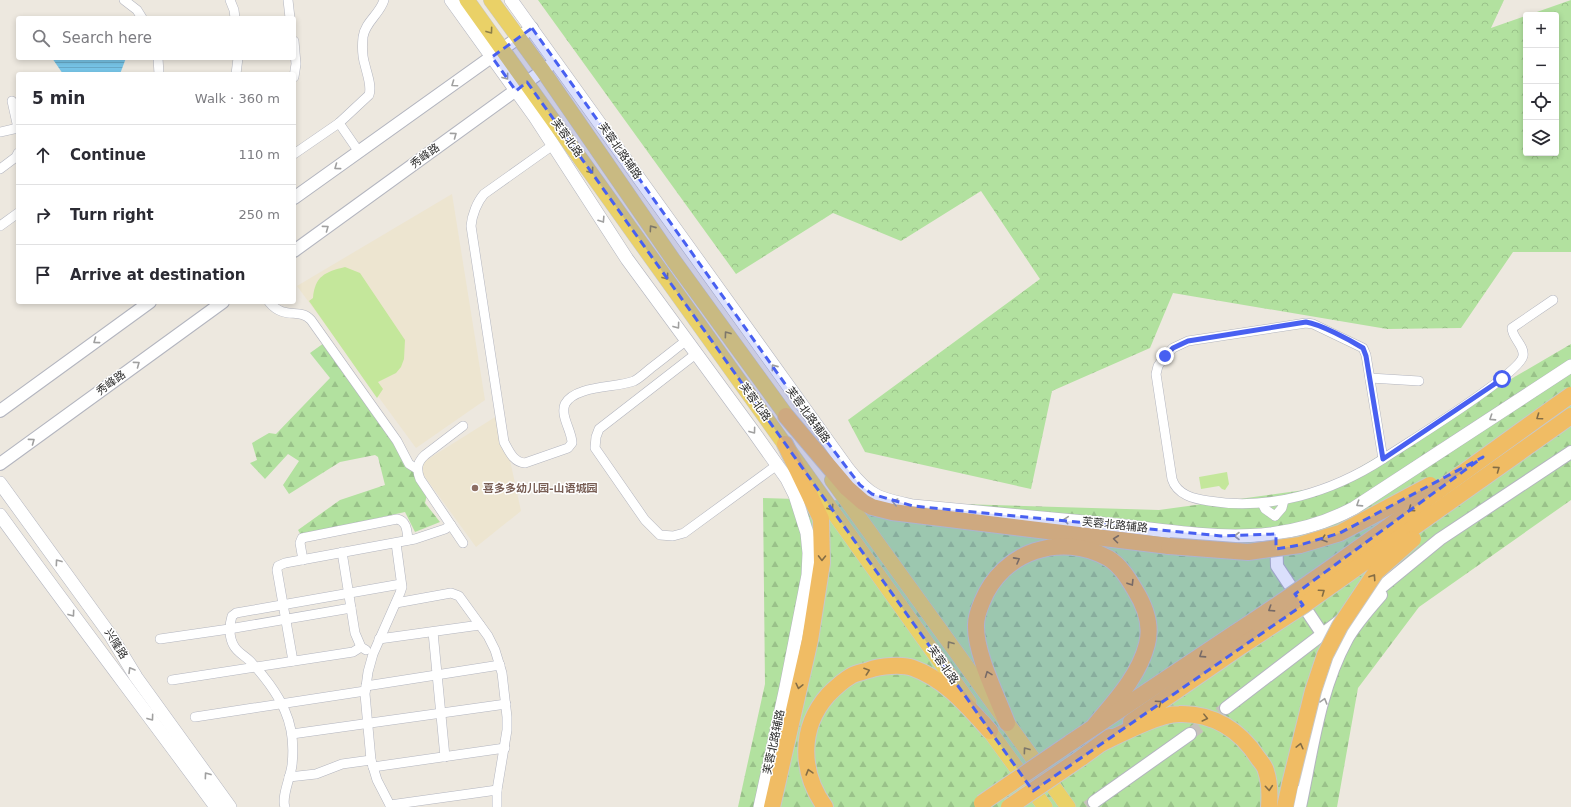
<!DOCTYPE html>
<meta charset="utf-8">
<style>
body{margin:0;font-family:"DejaVu Sans","Noto Sans SC",sans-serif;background:#f2f2f3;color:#2b2b33}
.controls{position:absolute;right:12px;top:12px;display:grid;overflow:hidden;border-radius:4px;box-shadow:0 2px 6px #0003}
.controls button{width:36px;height:36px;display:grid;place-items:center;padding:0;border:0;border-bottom:1px solid #e1e1e2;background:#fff;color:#2b2b33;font:20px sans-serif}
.stop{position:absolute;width:12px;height:12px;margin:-9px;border:3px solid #4860f1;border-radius:50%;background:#fff}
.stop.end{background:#4860f1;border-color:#fff;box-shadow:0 1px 4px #0008}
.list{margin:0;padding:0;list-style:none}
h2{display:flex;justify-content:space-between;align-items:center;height:52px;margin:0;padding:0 16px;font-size:17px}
h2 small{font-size:13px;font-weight:400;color:#7c7c81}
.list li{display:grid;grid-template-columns:26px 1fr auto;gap:12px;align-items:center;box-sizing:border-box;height:60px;padding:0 16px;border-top:1px solid #e1e1e2}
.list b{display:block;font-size:15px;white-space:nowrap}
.list em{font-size:13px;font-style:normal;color:#7c7c81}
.icon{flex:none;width:22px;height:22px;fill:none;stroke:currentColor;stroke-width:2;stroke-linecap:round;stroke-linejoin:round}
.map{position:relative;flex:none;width:1571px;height:807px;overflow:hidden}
.search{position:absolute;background:#fff;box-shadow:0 2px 6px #0003;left:16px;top:16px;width:280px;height:44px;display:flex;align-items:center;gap:10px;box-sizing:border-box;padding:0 14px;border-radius:4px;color:#7c7c81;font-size:15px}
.panel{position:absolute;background:#fff;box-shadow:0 2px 6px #0003;left:16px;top:72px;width:280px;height:232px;border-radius:4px}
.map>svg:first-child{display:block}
.education{fill:#ede5d0}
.forest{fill:url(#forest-firs)}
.park{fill:url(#park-crowns);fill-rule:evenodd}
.pitch{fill:#c4e79b}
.water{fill:url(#water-rules)}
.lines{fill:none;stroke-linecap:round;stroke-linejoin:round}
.tertiary-tunnel{stroke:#c6c2bb;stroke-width:12;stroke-dasharray:12 6;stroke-linecap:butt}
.minor-casing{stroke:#b3b5bf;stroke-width:10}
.tertiary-casing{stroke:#b3b5bf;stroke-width:14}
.secondary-casing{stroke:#b3b5bf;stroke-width:14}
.primary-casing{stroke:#c8c8c8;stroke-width:16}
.trunk-casing{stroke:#c8c8c8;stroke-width:18}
.minor{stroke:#fff;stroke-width:9}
.tertiary{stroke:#fff;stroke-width:12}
.secondary{stroke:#fff;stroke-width:13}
.primary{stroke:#ead167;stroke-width:15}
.trunk{stroke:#f0bc64;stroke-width:16}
.trunk-bridge-casing{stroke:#c8c8c8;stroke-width:18;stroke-linecap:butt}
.trunk-bridge{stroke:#f0bc64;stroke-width:16}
.oneway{stroke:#8b7e4a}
.oneway2{stroke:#a0a0a0}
.oneway3{stroke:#846d45}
.route{stroke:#4860f1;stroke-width:5}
.marked{fill:#4860f1;fill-opacity:0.2;stroke:#4860f1;stroke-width:3;stroke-dasharray:8 5;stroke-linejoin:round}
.education-dot{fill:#8d6e63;stroke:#fff;stroke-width:1.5}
.labels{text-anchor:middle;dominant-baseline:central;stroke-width:3;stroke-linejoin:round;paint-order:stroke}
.street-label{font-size:11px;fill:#2c2c2c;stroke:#fff}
.education-label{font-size:11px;font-weight:bold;fill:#785e54;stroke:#fff;text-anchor:start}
</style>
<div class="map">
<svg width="1571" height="807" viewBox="0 0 1571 807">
<defs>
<pattern id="forest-firs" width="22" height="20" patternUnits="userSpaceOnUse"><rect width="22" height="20" fill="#b2e19f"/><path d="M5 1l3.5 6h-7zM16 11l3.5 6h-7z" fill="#99c189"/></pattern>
<pattern id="park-crowns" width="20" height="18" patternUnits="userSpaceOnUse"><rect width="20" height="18" fill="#b2e19f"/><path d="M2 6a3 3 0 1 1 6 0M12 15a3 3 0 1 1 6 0" fill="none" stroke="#99c189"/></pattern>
<pattern id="water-rules" width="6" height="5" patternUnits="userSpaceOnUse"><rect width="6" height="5" fill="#78c6e9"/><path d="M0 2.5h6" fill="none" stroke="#68aac8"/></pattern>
</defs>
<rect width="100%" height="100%" fill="#ede8df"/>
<g class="education">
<polygon points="452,194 485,400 416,448 297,286"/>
<polygon points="500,414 521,511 476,547 417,466"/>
</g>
<g class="forest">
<polygon points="324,343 412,468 427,495 425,503 440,522 415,532 405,512 301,535 298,530 340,500 385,485 378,457 375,455 340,462 289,494 283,485 299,461 288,454 265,479 250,463 257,460 252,443 269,433 276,434 330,378 310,353"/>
<polygon points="1571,344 1571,500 1419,607 1358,688 1337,807 738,807 765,684 763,498 1159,510 1326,487"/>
</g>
<path class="park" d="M538,0H1504L1491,28L1571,0V252H1513L1461,328L1387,329L1173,293L1150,348L1052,391L1031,489L865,452L848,420L1040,279L981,191L901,241L833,213L736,274ZM1526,15H1556V153H1526Z"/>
<g class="pitch">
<path d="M345,267L360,273L405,340L404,359L401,367L396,373L378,382L383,389L377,398L309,301L313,298C315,276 325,272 345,267Z"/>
<polygon points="1227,472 1229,484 1225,490 1222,489 1219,486 1201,489 1199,477"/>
</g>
<polygon class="water" points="52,58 126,58 120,74 63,74"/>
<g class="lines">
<g class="tertiary-tunnel">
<polyline points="1190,734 1226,708"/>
<polyline points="1087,807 1094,802"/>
</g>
<g class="minor-casing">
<g id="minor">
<polyline points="124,0 137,10 142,18"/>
<polyline points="230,0 234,10 235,18"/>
<polyline points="288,0 290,18"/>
<polyline points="294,41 296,64 294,77"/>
<polyline points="158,58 159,74"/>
<polyline points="236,74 238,58"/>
<polyline points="12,101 18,128"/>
<polyline points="339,123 359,152"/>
<polyline points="0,132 18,128"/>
<path d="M553,145L484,194C477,202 472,215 471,226L504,442C509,451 513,462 525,463L568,448L572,443C572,431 560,416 565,404C575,385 617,388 634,381C640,378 646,372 651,368C663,359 675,349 687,340"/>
<path d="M294,154L339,123L369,95C372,86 367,74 365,65C362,56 362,47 363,37C365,22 380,14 384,0"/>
<polyline points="0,169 16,157 18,153"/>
<polyline points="0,226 18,213"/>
<path d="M269,302C285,321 299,307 311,320L397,441L409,464L417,469"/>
<polyline points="697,353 599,429 596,437 595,448 645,520 660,535 673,536 684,533 777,465"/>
<polyline points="1370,378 1419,381"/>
<path d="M463,426L425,455C417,462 416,469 420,479L463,543"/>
<path d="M1383,459L1366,355L1363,348L1313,324L1306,323L1188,341L1173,348L1165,356L1158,366L1156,374L1172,479C1177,495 1194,499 1209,501C1270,511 1332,492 1383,459C1404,445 1520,374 1523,356C1525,346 1512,338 1512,328L1553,300"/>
<polyline points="1262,503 1265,509 1275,516"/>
<polyline points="1275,516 1282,508 1284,500"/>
<polyline points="342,552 355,633 361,647 366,650"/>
<path d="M303,560L300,543L302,538L397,519C407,521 407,531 408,540"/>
<polyline points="396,603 451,593 459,596 488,636 495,650 502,673 507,717 507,730 497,790 497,807"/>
<polyline points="433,632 445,757"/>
<polyline points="160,639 229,629 351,608"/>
<polyline points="379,639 480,625"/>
<polyline points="293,661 277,570 278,566 285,563 415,539 445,529 451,525"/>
<polyline points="172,680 353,652 361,647"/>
<polyline points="366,686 500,665"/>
<polyline points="195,717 365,691"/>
<polyline points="292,734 506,704"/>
<polyline points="373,767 505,748"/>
<polyline points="289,777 316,774 342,764 371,760"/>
<polyline points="390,805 497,790"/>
<path d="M285,807C281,797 291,776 292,765C294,747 292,727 285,711C278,694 262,673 250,661C245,656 237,652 234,646C229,638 229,626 232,616L236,613L401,584"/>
<polyline points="391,807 377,780 371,760 365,694 368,672 373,654 400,593 402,587 396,543"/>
</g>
</g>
<g class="tertiary-casing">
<g id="tertiary">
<polyline points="294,198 532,28"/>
<polyline points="294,251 549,66"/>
<polyline points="0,411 150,302"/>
<polyline points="0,464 223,302"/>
<polyline points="1276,534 1277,566 1323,635"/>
<polyline points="1357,607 1440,539 1571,452"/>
<polyline points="1226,708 1341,620"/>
<polyline points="1094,802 1190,734"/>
<path d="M1300,807C1312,751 1319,690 1347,639C1356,623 1369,609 1381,595"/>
</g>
</g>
<g class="secondary-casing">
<g id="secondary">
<polyline points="451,0 535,117 627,259 753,431 787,479 795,495 807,533 809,553 808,575 786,687 760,807"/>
<path d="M511,0L848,469C870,497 879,499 913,506C977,512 1041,518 1106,524C1194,533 1271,552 1354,508L1571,366"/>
<polyline points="0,483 111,636 136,677 230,807"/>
<path d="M0,515C71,613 144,709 216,807"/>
</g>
</g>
<g class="primary-casing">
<g id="primary">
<polyline points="467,0 969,702"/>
<polyline points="491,0 543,71 674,261 794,426"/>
<polyline points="832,480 1068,807"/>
<polyline points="983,722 1045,807"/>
</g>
</g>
<g class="trunk-casing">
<g id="trunk">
<polyline points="786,416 847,488 863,502 872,507 892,512 1169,546"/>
<polyline points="1131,722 1243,645"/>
<path d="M1007,723C997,696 975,653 976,625C976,618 979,609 982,602C1002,551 1061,532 1108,558C1120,565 1128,578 1135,590C1145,606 1152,625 1147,644C1139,676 1115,701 1095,725"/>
<polyline points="1070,743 1235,633"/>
<path d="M1102,743C1121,734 1159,714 1179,714C1213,713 1240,730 1258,758C1261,762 1265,766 1266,771C1270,783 1270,794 1269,807"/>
<polyline points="1081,758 1110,737"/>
<polyline points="772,807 810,640 822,563 821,519 785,444"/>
<path d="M825,807C800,772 799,728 828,695C835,688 842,681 851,676C856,673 863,672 869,670C880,666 902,664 913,668C946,680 967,706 990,731"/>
<polyline points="1285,807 1290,784"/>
</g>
</g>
<use href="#minor" class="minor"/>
<use href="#tertiary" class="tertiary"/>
<use href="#secondary" class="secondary"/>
<use href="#primary" class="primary"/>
<use href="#trunk" class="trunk"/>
<g class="trunk-bridge-casing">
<g id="trunk-bridge">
<polyline points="1169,546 1248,552 1300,545 1340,533 1430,485"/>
<path d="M1235,633C1350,558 1459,474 1571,395"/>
<polyline points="1243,645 1304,605 1571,416"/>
<polyline points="1290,784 1313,691 1325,655 1340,626 1376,572 1413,539"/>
<polyline points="982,803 1070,743"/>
<polyline points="1009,807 1081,758"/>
</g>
</g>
<use href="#trunk-bridge" class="trunk-bridge"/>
</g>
<defs><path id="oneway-chevron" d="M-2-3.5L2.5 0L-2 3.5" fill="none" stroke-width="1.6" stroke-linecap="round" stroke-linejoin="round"/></defs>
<g class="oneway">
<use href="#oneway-chevron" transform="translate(490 31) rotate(54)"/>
<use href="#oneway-chevron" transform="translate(591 171) rotate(54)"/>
<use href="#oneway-chevron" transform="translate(652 228) rotate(-125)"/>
<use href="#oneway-chevron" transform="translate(666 277) rotate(54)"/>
<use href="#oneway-chevron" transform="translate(727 334) rotate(-126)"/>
<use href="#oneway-chevron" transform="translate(831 508) rotate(55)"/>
<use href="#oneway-chevron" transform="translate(950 644) rotate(-126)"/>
<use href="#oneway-chevron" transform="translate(1026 750) rotate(-126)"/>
</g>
<g class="oneway2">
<use href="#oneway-chevron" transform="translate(506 77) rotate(54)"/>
<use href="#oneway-chevron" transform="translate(454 84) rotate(145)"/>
<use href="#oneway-chevron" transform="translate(454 135) rotate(-36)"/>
<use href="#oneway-chevron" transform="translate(337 167) rotate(144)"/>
<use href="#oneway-chevron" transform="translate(602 220) rotate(57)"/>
<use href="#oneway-chevron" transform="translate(326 228) rotate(-36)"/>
<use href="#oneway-chevron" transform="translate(677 326) rotate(54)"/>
<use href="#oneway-chevron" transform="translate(96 341) rotate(144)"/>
<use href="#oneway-chevron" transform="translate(137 364) rotate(-36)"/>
<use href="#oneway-chevron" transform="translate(774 367) rotate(-125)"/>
<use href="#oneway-chevron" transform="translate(1492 418) rotate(147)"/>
<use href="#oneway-chevron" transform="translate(753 431) rotate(54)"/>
<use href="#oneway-chevron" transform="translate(32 441) rotate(-36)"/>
<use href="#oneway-chevron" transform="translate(895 502) rotate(-166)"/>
<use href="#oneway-chevron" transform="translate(1359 504) rotate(147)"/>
<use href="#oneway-chevron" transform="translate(1066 520) rotate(-175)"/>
<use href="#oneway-chevron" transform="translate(1237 536) rotate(-180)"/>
<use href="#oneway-chevron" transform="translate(58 562) rotate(-126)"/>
<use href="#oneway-chevron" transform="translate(72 614) rotate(54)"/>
<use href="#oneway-chevron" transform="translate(131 670) rotate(-121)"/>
<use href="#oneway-chevron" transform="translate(1324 701) rotate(-74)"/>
<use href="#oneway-chevron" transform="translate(151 718) rotate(54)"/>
<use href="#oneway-chevron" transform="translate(207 775) rotate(-126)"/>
</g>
<g class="oneway3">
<use href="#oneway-chevron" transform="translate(1539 417) rotate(145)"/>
<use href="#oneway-chevron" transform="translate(1497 469) rotate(-36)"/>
<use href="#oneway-chevron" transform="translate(1411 509) rotate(144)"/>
<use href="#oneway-chevron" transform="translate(1116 539) rotate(-173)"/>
<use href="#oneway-chevron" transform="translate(1324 539) rotate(162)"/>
<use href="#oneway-chevron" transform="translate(822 558) rotate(91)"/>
<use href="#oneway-chevron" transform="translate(1017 560) rotate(-29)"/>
<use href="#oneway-chevron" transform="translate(1373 577) rotate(-56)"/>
<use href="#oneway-chevron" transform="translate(1131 583) rotate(58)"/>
<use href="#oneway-chevron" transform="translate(1322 592) rotate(-35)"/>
<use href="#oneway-chevron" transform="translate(1271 609) rotate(147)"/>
<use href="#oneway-chevron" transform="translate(1202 655) rotate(147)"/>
<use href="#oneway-chevron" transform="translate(867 671) rotate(-19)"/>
<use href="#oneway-chevron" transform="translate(988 674) rotate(-111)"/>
<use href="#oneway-chevron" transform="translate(799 686) rotate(103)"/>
<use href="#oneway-chevron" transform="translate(1159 703) rotate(-35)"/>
<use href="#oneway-chevron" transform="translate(1205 718) rotate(14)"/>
<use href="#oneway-chevron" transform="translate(1300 746) rotate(-76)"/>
<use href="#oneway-chevron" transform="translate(809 772) rotate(-106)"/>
<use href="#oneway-chevron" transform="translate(1269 788) rotate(85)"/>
</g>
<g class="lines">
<path class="route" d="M1165,356L1173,348L1188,341L1306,322C1320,324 1350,340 1363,348L1366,356L1383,459L1502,379"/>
</g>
<path class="marked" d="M532,28L815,426L860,485L872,494L913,506L1221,536L1276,534V549L1300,545L1340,533L1483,457L1295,594L1303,605L1033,791L527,82L516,91L492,57Z"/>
<circle class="education-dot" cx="475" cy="488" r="4"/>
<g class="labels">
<g class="street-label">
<text transform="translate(567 138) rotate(54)">芙蓉北路</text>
<text transform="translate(620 151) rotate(55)">芙蓉北路辅路</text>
<text transform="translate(425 156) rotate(-36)">秀峰路</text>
<text transform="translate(111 383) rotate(-36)">秀峰路</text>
<text transform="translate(755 402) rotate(54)">芙蓉北路</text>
<text transform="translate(808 415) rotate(54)">芙蓉北路辅路</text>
<text transform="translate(1115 525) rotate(6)">芙蓉北路辅路</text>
<text transform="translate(116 644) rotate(58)">兴隆路</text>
<text transform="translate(943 665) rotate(55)">芙蓉北路</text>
<text transform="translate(774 742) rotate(-78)">芙蓉北路辅路</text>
</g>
<g class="education-label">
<text x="483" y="488">喜多多幼儿园-山语城园</text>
</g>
</g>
</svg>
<div class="controls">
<button>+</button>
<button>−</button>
<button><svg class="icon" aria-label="locate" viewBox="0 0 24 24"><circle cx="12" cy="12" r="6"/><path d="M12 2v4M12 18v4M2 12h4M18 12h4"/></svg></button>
<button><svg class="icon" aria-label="layers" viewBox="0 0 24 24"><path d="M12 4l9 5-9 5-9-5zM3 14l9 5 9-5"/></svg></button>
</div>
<div class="stop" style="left:1502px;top:379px"></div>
<div class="stop end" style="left:1165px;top:356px"></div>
<div class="search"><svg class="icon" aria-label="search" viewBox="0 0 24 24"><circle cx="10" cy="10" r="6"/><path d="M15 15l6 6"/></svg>Search here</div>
<section class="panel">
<h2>5 min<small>Walk · 360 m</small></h2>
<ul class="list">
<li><svg class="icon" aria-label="ahead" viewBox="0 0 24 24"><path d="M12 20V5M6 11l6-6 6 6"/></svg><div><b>Continue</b></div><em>110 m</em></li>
<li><svg class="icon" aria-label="right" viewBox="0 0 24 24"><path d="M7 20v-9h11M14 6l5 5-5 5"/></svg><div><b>Turn right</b></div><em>250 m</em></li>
<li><svg class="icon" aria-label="arrive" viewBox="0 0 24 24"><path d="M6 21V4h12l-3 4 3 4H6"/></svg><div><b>Arrive at destination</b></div></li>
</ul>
</section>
</div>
